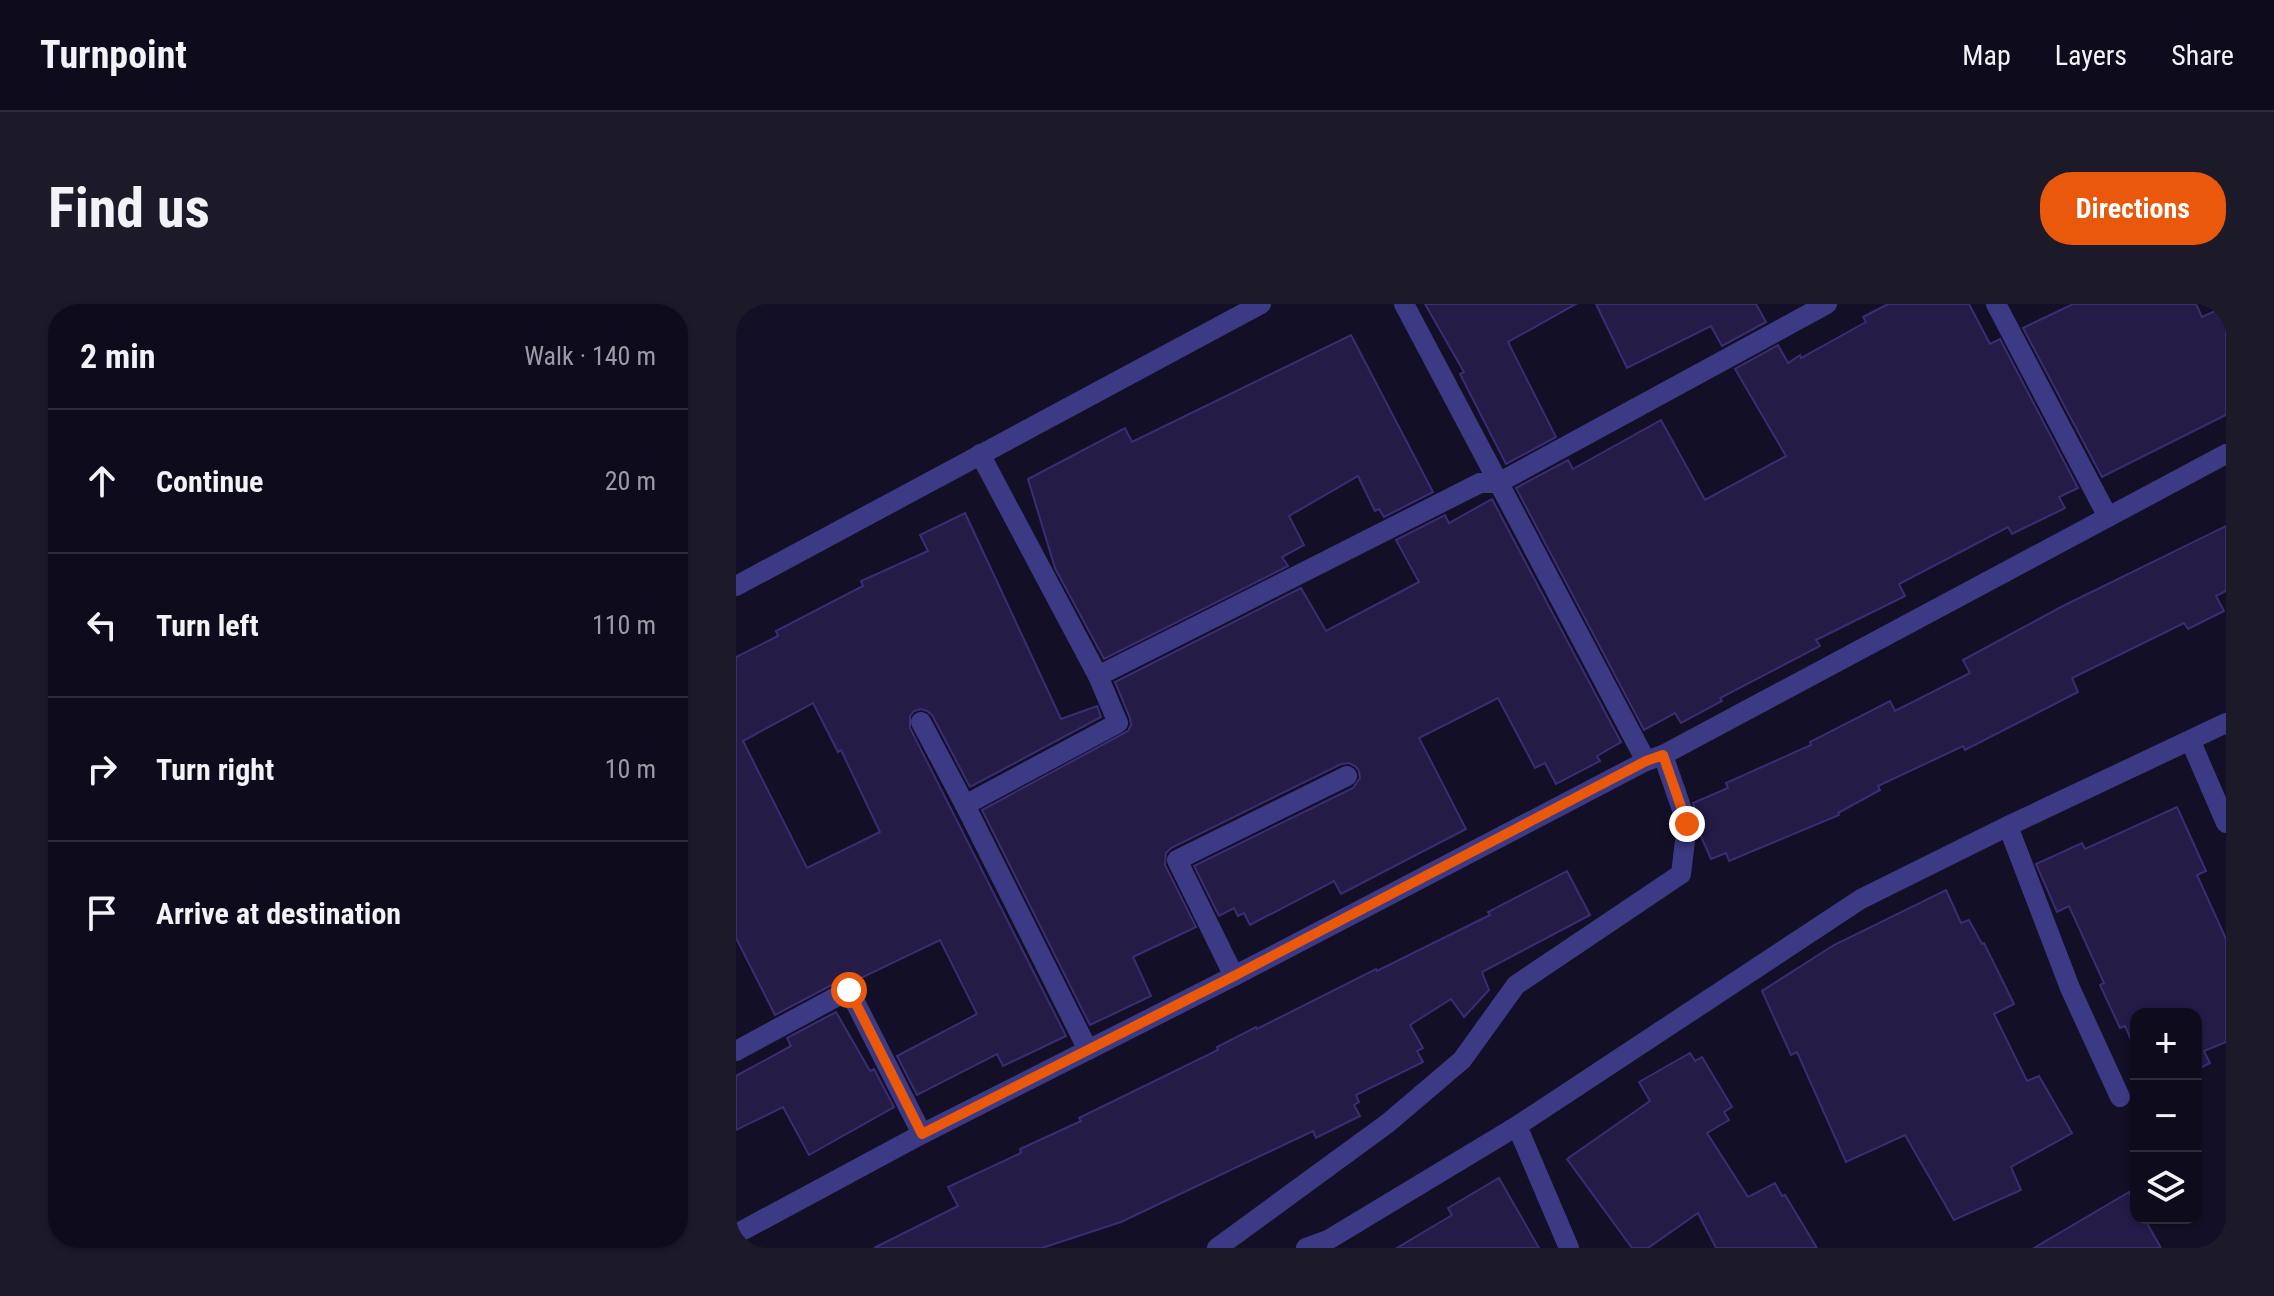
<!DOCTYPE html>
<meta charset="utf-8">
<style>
body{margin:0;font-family:"Roboto Condensed",sans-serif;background:#1c1929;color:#f1f3f6}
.controls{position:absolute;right:24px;bottom:24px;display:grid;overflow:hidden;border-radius:16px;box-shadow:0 2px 6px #0004}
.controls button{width:72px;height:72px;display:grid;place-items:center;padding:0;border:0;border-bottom:2px solid #2e2b3b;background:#0e0b1c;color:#f1f3f6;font:40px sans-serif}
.stop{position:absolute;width:24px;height:24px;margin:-18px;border:6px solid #ea580c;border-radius:50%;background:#fff}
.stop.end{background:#ea580c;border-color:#fff;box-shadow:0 2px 8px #0008}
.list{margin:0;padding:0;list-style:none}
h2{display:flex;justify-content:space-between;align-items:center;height:104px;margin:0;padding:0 32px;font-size:34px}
h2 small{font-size:26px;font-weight:400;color:#9b9ba3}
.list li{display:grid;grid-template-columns:52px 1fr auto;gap:24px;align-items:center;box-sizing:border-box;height:144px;padding:0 32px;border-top:2px solid #2e2b3b}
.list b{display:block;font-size:30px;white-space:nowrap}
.list em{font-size:26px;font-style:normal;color:#9b9ba3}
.icon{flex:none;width:44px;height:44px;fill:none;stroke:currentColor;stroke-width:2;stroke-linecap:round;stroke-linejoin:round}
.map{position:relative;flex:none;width:1490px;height:944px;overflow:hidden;border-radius:32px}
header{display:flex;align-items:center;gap:48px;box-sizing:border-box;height:112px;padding:0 40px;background:#0e0b1c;border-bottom:2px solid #2e2b3b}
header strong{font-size:38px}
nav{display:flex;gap:44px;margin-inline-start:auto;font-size:28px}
.intro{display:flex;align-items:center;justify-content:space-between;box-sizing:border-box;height:192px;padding:0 48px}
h1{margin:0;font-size:56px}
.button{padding:20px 36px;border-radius:32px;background:#ea580c;color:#fff;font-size:28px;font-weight:700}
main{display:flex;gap:48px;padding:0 48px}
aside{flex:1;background:#0e0b1c;border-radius:32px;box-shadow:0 2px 6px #0004}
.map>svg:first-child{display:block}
.building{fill:#241b47;stroke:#3b2d73;stroke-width:2;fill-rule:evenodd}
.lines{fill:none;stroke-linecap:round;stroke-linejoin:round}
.minor{stroke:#3d3a85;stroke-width:20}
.route{stroke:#ea580c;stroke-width:10}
</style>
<header>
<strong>Turnpoint</strong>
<nav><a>Map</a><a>Layers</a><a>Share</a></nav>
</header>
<div class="intro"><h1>Find us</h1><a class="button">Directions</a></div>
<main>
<aside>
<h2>2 min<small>Walk · 140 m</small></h2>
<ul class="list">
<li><svg class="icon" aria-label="ahead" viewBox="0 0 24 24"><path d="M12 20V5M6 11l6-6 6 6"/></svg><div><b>Continue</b></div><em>20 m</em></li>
<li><svg class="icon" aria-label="left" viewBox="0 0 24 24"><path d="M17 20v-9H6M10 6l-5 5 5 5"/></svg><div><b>Turn left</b></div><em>110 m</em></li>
<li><svg class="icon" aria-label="right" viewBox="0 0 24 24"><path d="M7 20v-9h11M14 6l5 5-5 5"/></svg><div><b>Turn right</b></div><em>10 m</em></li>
<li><svg class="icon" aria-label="arrive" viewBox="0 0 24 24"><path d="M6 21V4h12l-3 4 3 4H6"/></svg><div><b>Arrive at destination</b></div></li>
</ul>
</aside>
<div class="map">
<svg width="1490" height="944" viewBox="0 0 1490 944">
<rect width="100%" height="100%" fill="#130f26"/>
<g class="building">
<polygon points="689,0 840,0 772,38 820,133 770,160 724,70 728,68"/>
<polygon points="860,0 1020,0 1030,18 986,42 975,22 891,64"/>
<polygon points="1152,0 1233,0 1254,40 1264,35 1342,184 1323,193 1329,204 1276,230 1272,223 1163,280 1169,292 1080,336 1084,342 984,394 986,397 945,419 939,409 908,426 780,184 832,156 837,165 925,116 969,196 1050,152 999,65 1042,41 1052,59 1064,51 1065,54 1130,18 1127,13"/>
<polygon points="1337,0 1460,0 1466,13 1490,2 1490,111 1366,173 1287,24"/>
<polygon points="615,31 697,188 648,213 643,205 639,207 622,172 553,212 568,241 546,253 552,262 368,355 319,264 292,175 389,124 396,138"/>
<polygon points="756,195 885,438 861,452 864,457 820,480 809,459 799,464 762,394 683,434 730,525 605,590 598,577 514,621 508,609 502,612 498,604 483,612 458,562 617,484 624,474 623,467 619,462 613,459 605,460 435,544 430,549 429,561 460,623 397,653 415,692 354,721 246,506 392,427 395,421 394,414 379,378 565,284 590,327 683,278 660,236 709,211 713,219"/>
<path d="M229,209L325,415L361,402L365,413L234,483L196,411L191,407L185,405L178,407L174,412V424L330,732L267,762L261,750L181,791L161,752L241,710L204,636L121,676L114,673L107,675L39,711L0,634V353L42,332L40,327L127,282L125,277L192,247L184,231ZM77,399L102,448L105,446L144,528L71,564L7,437Z"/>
<polygon points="1490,222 1490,287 1480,292 1488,307 1452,325 1448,319 1336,374 1342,388 1229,446 1227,442 1142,482 1144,486 1102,509 1103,511 993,557 990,549 975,555 963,528 963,516 957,499 992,484 990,479 1075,441 1074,438 1154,397 1159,407 1234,369 1227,356 1327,302"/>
<polygon points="1441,503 1470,567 1461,571 1490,635 1490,738 1468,747 1474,759 1460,766 1460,710 1400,710 1400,746 1389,722 1384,724 1364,681 1368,679 1333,602 1321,608 1300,560 1346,539 1349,545"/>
<polygon points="831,567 854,611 746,668 753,686 728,713 715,695 674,721 687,744 681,747 687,758 620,791 623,798 618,801 624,812 580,834 577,827 385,918 306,944 138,944 222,902 212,883 285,849 284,845 345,817 343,814 482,746 481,743 520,723 521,725 640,665 641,667 754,611 752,608"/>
<polygon points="1210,586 1225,619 1233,616 1246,640 1248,639 1278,700 1258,710 1291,777 1303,772 1336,829 1275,863 1285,886 1218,916 1169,831 1110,858 1061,748 1055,751 1026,687 1098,641"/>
<polygon points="100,708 134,767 138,765 158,803 73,851 47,803 0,826 0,772 55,742 51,734"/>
<polygon points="954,749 959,757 966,753 996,803 988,808 993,816 971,829 1012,893 1039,879 1046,892 1049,891 1081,944 980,944 962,909 912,944 896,944 831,855 914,797 903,778"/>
<polygon points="763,874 803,944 661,944 716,911 712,904"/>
<polygon points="1393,888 1400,900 1400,914 1408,914 1425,944 1298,944"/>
</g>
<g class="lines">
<g class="minor">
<polyline points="668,0 910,457"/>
<polyline points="1260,0 1372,213"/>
<polyline points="244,150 362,372 744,179 762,179 1091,0"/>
<polyline points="0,282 525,0"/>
<polyline points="185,418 229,501 352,746"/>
<polyline points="1455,438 1490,519"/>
<polyline points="229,501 382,419 362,372"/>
<polyline points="1272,522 1334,684 1384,793"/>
<polyline points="498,672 441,556 611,472"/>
<polyline points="0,747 113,686 186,830"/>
<polyline points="781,822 833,944"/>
<polyline points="0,930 186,830 498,672 910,457 927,451 1490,150"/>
<polyline points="481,944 652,819 726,756 780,681 945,570 951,520 927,451"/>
<polyline points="570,944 592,936 781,822 1125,595 1272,522 1490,419"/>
</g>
</g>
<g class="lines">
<polyline class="route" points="113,686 186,830 498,672 910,457 927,451 951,520"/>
</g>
</svg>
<div class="controls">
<button>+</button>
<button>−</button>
<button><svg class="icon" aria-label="layers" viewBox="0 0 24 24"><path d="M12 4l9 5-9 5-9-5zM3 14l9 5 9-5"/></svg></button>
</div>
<div class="stop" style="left:113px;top:686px"></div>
<div class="stop end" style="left:951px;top:520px"></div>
</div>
</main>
